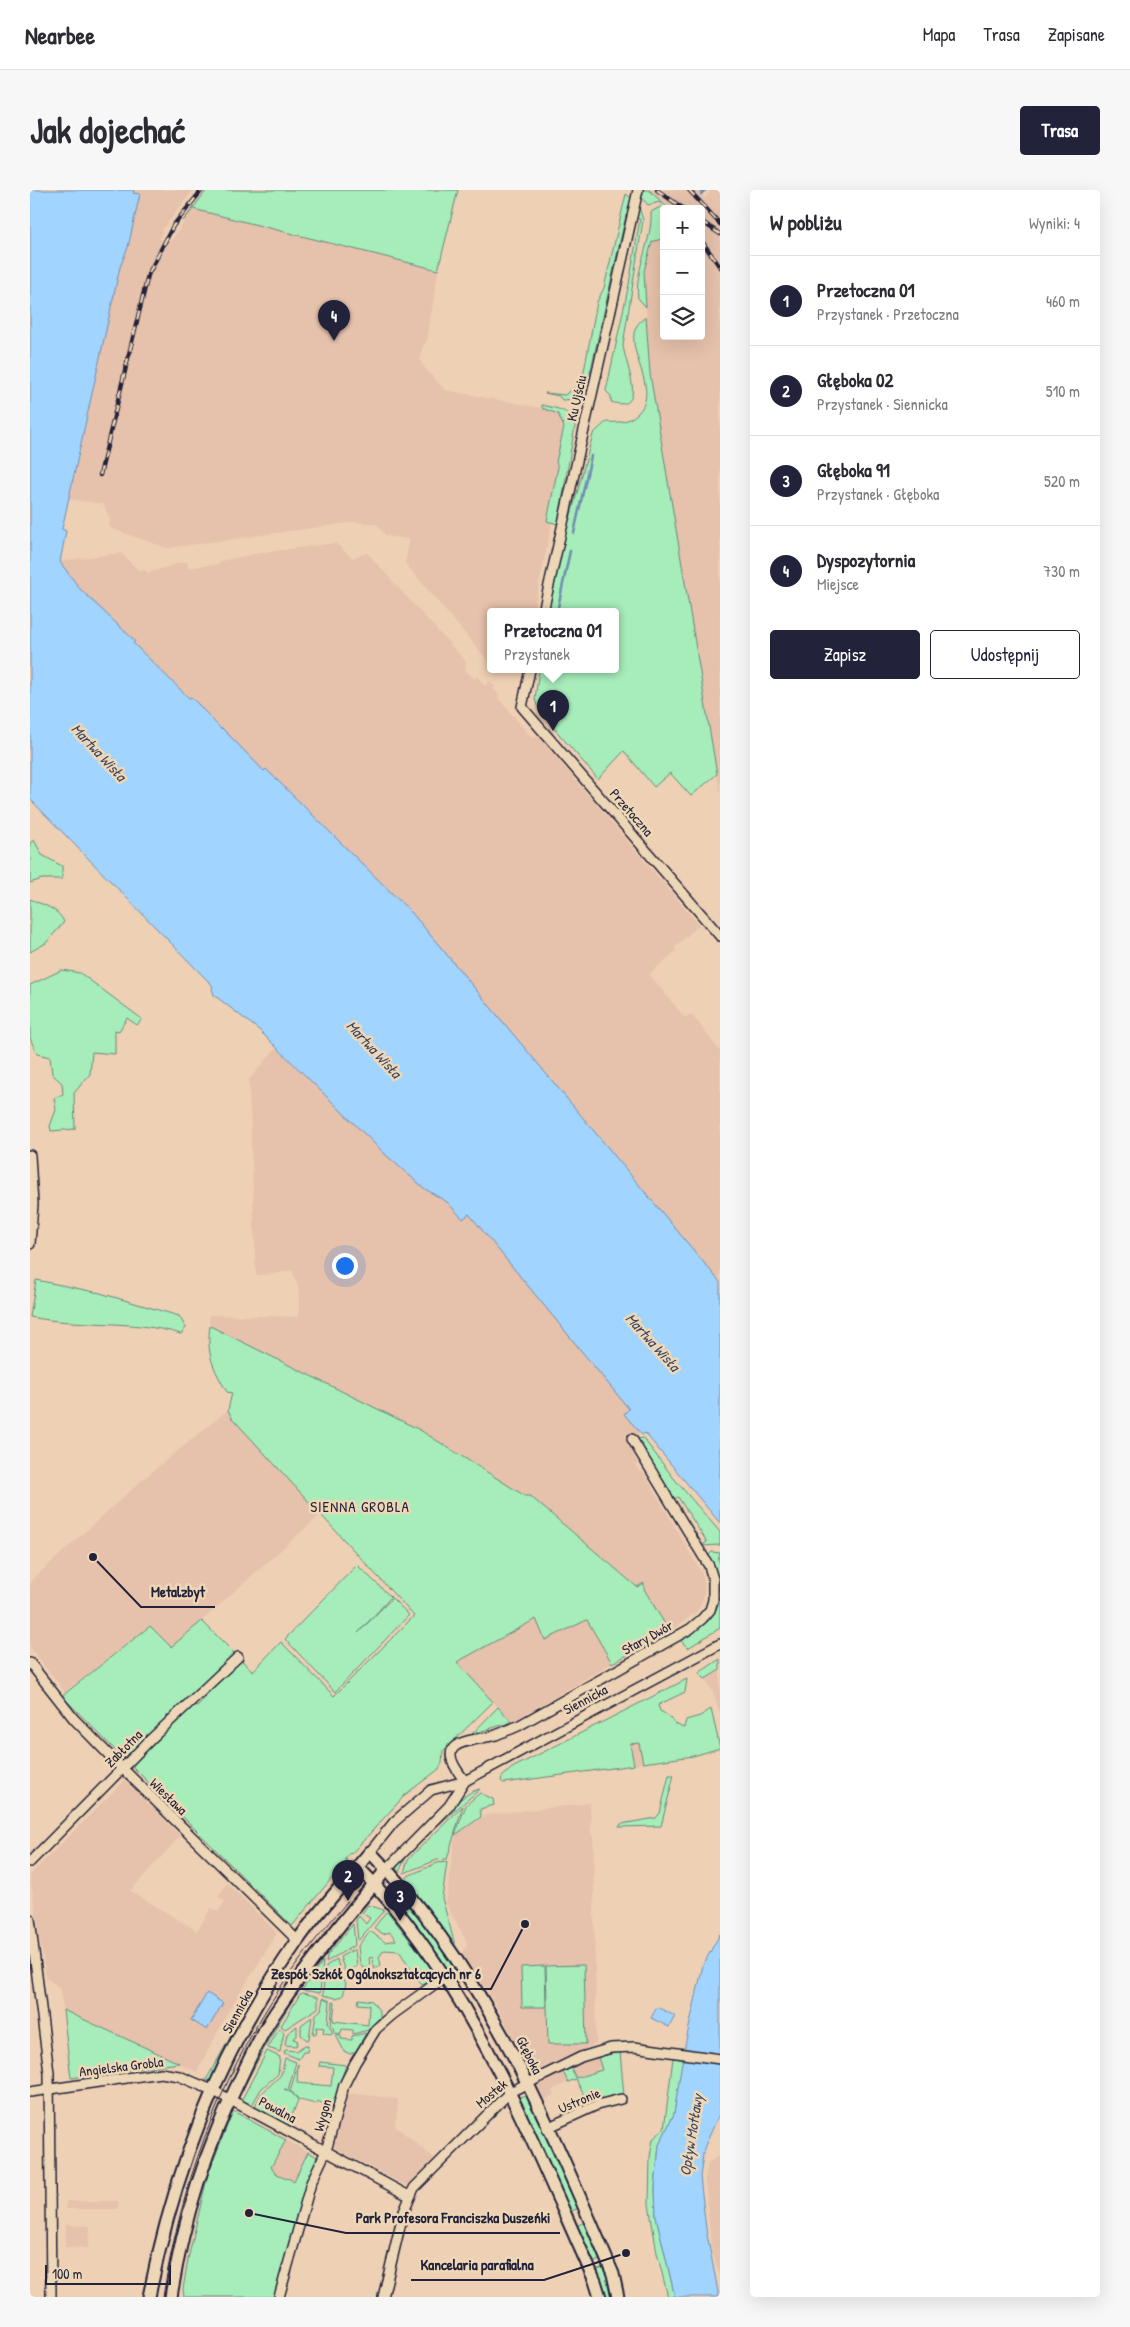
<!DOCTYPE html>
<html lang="pl">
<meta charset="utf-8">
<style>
body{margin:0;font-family:"Patrick Hand",sans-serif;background:#f7f7f7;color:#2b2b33}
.controls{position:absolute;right:15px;top:15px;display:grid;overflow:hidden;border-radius:5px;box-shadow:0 5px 20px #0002}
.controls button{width:45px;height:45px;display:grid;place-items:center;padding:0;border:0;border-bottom:1px solid #e1e1e2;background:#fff;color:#2b2b33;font:25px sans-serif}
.scale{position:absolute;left:15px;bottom:12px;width:126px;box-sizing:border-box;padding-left:5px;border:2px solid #22223b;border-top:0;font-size:14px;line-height:18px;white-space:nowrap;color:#22223b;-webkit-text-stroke:4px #eed7b7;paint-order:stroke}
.you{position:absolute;left:314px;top:1075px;width:18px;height:18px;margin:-12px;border:4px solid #fff;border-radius:50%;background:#1a73e8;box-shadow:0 0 0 8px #1a73e833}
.badge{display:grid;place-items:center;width:32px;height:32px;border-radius:50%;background:#22223b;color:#fff;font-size:16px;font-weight:700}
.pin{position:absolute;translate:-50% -41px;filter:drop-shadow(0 1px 2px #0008)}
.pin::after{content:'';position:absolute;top:26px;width:18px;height:15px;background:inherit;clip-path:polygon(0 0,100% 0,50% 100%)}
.popup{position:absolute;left:457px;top:418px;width:132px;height:65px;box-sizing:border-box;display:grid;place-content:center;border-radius:5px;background:#fff;filter:drop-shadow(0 1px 4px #0005);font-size:16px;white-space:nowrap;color:#7c7c81}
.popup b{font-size:19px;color:#2b2b33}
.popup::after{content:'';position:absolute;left:50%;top:100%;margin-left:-10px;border:10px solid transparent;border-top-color:#fff}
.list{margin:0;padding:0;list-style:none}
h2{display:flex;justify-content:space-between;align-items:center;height:65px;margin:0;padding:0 20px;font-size:21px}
h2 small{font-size:16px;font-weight:400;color:#7c7c81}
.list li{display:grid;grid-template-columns:32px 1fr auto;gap:15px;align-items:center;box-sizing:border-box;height:90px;padding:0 20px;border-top:1px solid #e1e1e2}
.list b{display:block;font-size:19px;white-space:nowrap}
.list p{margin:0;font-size:16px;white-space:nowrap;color:#7c7c81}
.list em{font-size:16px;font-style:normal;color:#7c7c81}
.actions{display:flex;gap:10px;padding:15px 20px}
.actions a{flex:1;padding:11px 0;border:1px solid #22223b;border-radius:5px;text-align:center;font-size:18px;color:#22223b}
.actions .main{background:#22223b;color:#fff}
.icon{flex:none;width:28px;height:28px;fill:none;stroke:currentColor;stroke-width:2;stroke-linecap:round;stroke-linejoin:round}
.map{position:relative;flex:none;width:690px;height:2107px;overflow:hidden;border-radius:5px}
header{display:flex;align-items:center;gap:30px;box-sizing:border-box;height:70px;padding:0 25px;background:#fff;border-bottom:1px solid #e1e1e2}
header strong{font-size:24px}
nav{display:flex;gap:28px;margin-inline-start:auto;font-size:18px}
.intro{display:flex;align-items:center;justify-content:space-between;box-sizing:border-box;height:120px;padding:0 30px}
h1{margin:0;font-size:35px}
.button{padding:12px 22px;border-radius:5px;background:#22223b;color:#fff;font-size:18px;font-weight:700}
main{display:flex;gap:30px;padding:0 30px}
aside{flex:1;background:#fff;border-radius:5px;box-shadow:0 5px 20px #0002}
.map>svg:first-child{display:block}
.built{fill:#e6c1ab}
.green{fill:#a6edba;stroke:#64887a}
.water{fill:#a1d4ff;stroke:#6e8db1}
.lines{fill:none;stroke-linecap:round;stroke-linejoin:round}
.stream{stroke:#6e8db1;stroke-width:2.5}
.minor-casing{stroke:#22223b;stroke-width:12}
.tertiary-casing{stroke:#22223b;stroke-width:15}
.minor{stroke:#eed7b7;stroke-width:9}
.tertiary{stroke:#eed7b7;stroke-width:11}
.tram{stroke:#22223b;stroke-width:1}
.rail-casing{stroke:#22223b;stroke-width:4.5}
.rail{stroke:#eed7b7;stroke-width:2.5;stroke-dasharray:8;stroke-linecap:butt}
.labels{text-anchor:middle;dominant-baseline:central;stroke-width:5;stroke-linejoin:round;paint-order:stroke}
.street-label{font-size:14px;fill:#22223b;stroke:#eed7b7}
.water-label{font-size:15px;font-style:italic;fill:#3b4662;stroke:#eed7b7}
.neighbourhood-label{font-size:15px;letter-spacing:1px;fill:#22223b;stroke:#eed7b7}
.leader{fill:none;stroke:#22223b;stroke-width:2}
.callout-dot{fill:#22223b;stroke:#eed7b7;stroke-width:2}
.callout-label{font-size:15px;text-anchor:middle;font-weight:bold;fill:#22223b;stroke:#eed7b7;stroke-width:5;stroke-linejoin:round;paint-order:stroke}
</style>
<header>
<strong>Nearbee</strong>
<nav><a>Mapa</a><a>Trasa</a><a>Zapisane</a></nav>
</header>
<div class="intro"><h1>Jak dojechać</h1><a class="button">Trasa</a></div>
<main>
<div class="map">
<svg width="690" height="2107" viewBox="0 0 690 2107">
<rect width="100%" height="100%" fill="#eed0b4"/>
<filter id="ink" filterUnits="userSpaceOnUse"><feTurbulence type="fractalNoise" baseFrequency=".02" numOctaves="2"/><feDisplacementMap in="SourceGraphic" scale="10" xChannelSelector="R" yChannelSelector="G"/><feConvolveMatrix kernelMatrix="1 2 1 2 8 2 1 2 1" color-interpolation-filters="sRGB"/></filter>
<g filter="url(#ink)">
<g class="built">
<polygon points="104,0 163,0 133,39 129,49 141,51 163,19 408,80 397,150 392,158 390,170 396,180 415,200 520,220 528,224 534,237 526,272 528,277 517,331 522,332 503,422 460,422 460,473 375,373 380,349 356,346 347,334 326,332 137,358 83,339 79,336 80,329 73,314 39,309 90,77 98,57 109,4 103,3"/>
<polygon points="609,0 666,0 675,8 681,0 690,0 690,604 620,184 614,81 622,52 634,48 634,146 671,146 671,19 639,19 634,12"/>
<polygon points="305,353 322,368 337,363 436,472 435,480 444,489 447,487 455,496 460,491 465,497 463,499 470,506 468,508 502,548 509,547 669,735 645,757 646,761 619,784 655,828 661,824 690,861 690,1092 382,723 236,579 235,581 222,570 168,514 130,481 103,453 104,451 50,399 30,371 91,363 109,381 115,380 118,383 149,373 157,372 158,378 189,374 191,371 230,363"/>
<polygon points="246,858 383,989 417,1012 433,1029 439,1024 600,1219 594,1224 610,1243 597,1253 608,1272 606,1276 609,1281 614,1283 672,1384 675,1398 672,1411 667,1422 654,1431 639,1441 614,1399 614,1394 607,1397 500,1306 496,1306 390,1240 180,1136 179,1125 269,1127 269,1100 262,1080 244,1084 226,1085 219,890"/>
<polygon points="198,1220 291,1324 141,1458 115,1439 35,1502 0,1457 0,1392 112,1290"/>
<polygon points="507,1429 515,1450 557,1430 582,1473 482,1532 426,1472"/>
<polygon points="690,1480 690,1523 683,1502 675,1489"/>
<polygon points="610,1552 613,1573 604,1575 600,1554"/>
<polygon points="95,1590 150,1646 100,1701 167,1741 181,1718 188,1722 195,1711 188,1707 197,1693 247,1743 198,1822 167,1882 33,1820 31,1798 16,1788 0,1685"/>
<polygon points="560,1613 561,1644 563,1645 566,1854 501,1883 465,1813 432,1763 438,1754 416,1714 425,1645 456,1625"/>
<polygon points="568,1867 573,1880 546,1889 541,1878"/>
<polygon points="533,1882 538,1892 522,1900 524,1905 513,1910 507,1898 512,1892"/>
<polygon points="317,1903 368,1909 365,1936 404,1968 377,1996 304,1958"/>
<polygon points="256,1950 278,1962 264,1991 247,1984 241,1978"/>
<polygon points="690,1965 690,2084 682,2062 675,1990 678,1973"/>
<rect x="36" y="2011" width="52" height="8"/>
<polygon points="36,2035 60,2036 58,2058 35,2057"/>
</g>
<g class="green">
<polygon points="177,0 428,0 408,80 163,19 153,31"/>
<path d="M605,0H619L639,19H634V48L622,52L614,81L616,117L608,108C604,79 623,51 621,22L632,16L630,12L618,15Z"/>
<path d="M596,4L608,14L613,30L593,155C594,172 620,224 581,212V206L576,201L599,94L610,29L596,25L556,201L548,209L532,210L529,206L515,203L535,205L552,192L567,112L574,98Z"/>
<path d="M616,127L620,184L687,584L661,606L640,583L624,597L594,561L568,589L509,521L505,509L509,480H586V422H518L537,329H540L563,244L576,232C588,233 599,232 608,223C635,196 581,148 616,127Z"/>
<path d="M512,215C527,219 541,219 545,236L528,334L517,331L528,277L526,272L534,237L528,224L512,218Z"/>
<polygon points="4,650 12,665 32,676 32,689 12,689 0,693 0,653"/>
<path d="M0,709C13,715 28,718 34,732L16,753L0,762Z"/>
<polygon points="32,780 50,783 112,829 107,835 97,828 89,841 85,840 85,864 62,862 60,884 44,903 45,939 21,941 20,936 26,920 24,908 33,904 32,893 22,884 20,867 7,864 0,848 0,795"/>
<path d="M6,1090L70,1103L149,1126L156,1138L151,1144C102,1129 50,1137 0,1127Z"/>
<path d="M180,1136L390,1240L495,1306H500L607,1397L614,1393V1399L639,1441L629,1449L582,1473L557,1430L515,1450L506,1429L427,1472L463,1512L413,1561L412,1573L409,1579L376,1604L321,1664L320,1663L315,1669L317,1670L262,1736L103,1577V1574L164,1515L167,1516L175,1508L174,1506L211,1470L223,1481L251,1452L304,1506L384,1426L202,1228L198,1220L202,1203L197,1202C183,1178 176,1164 180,1136Z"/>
<polygon points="613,1248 646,1291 690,1342 690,1355 671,1356 677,1352 648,1307 643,1310 608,1249"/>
<polygon points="682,1362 690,1363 688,1369 690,1373 690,1401 679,1365"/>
<polygon points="327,1375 361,1407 328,1443 362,1408 379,1425 305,1502 255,1449"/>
<path d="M690,1408V1438L658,1458L650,1450C671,1437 684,1432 690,1408Z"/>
<polygon points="172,1431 205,1464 99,1567 91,1566 32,1506 120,1436 141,1457"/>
<polygon points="690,1469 690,1480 675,1489 669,1483"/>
<path d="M657,1489L655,1502L628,1515L630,1521C640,1525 643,1535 654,1538L656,1530L670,1526L681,1519L690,1558L663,1566L613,1573L609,1553L600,1554L604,1575L474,1593L471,1591L472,1587L482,1578Z"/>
<polygon points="468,1517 482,1532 442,1544"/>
<polygon points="639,1585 644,1585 631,1636 589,1637 591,1634 626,1628 630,1623"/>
<path d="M450,1599L392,1649L376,1667L368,1684L366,1674C383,1657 428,1602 450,1599Z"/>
<polygon points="450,1603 463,1609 464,1615 450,1619 451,1627 425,1645 436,1615"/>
<polygon points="433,1616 417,1669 407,1670 374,1683 378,1669"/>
<polygon points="417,1672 412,1708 425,1755 376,1690 378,1686 407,1673"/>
<polygon points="367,1695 429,1779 420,1785 385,1734 358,1703"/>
<polygon points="331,1715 332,1718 267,1802 238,1851 208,1908 236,1846 250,1822"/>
<polygon points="338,1715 354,1720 328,1751 326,1730 329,1726 336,1734 340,1728 332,1723"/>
<polygon points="358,1722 403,1780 405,1789 392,1795 369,1761 354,1760 349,1767 351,1775 344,1779 343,1767 339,1768 340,1776 338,1778 333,1778 330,1774 328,1756 340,1741 355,1752 366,1750 360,1742 353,1744 344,1738 355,1723"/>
<polygon points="323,1734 325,1755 296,1772 297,1766"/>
<polygon points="260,1751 260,1756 183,1888 175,1892 224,1805"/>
<polygon points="325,1759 327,1776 315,1782 310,1767"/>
<polygon points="307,1769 310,1782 295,1786 296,1776"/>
<polygon points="293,1771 290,1803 272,1800"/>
<polygon points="554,1775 556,1854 518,1854 516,1776"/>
<polygon points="515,1776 516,1817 492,1817 491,1777"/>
<polygon points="312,1787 316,1793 313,1806 306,1808 293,1805 294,1791"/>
<polygon points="273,1803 288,1807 288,1818 255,1839 251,1836 270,1804"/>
<polygon points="293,1808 300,1811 298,1832 303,1844 293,1843 294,1838 287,1837 286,1844 283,1844 286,1824 291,1820"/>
<polygon points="329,1809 342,1811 350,1822 350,1827 338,1840 323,1844 323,1840 312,1839 311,1843 305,1844 301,1832 303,1812 305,1812 303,1831 338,1835 339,1815 328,1814"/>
<polygon points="33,1820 149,1873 41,1888"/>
<polygon points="282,1827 279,1849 277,1850 271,1845 271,1835"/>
<polygon points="267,1836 267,1846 263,1849 268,1851 266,1856 255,1855 257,1844"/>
<polygon points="249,1838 254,1842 250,1862 238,1858"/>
<polygon points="336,1843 325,1862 320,1864 314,1861 306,1845 311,1845 311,1849 322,1850 322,1846"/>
<polygon points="275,1855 278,1856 277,1862 273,1862 269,1869 254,1863 255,1860 266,1861"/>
<polygon points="237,1861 250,1867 248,1884 231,1899 221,1917 211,1911"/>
<polygon points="590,1862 594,1906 559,1916 546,1889 538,1892 533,1882 541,1878 546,1888 572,1880 568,1867"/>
<polygon points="255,1868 266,1872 258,1900 254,1899 264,1904 260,1901 268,1874 267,1893 301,1896 303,1877 289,1876 290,1872 316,1875 301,1919 288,1911 286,1914 270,1910 263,1904 268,1910 258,1936 224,1918 231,1904 251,1885"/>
<polygon points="643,1868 653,1869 644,1924 629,1955 625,1998 626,2026 645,2107 638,2107 627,2063 619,2014 620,1967 623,1949 634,1939"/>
<polygon points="497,1904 549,2018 539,2022 488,1908"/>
<path d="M192,1912L137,2107H134C145,2039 164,1974 192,1912Z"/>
<polygon points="203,1921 256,1950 241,1977 247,1984 264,1991 278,1962 289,1968 247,2107 154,2107 153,2099 158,2069 178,1984"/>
<polygon points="555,2032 572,2069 562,2073 546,2036"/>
<polygon points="575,2076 583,2107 575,2107 575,2101 566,2080"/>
</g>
<g class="water">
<polygon points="0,0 104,0 103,3 110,4 98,57 90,77 32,339 36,341 30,372 50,399 105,451 103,453 159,508 161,507 168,514 191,539 192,538 234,581 236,579 382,723 690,1092 690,1333 615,1243 612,1245 594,1224 599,1219 439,1024 433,1029 417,1012 395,999 357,966 229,840 184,805 182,798 183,796 0,609"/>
<polygon points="690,1744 690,1922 674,1958 670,1987 676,2039 689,2107 645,2107 626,2026 625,1998 629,1955 644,1924 652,1872 654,1870 655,1855 673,1775"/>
<polygon points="177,1803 193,1813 177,1840 161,1830"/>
<polygon points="627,1817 645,1826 639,1837 621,1828"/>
</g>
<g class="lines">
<g class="stream">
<polyline points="671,4 675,0"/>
<polyline points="544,343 561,266"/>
<polyline points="527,422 540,361"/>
</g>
<g class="minor-casing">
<g id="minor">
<polyline points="513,422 608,0"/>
<polyline points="500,480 492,517 690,746"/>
<polyline points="0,965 3,1014 0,1054"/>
<polyline points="0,1473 44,1529 87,1573 267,1750"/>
<path d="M435,1591C401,1549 436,1553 466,1545C473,1542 481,1539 488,1536L660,1439L672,1429L680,1420L683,1410V1389L679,1376L602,1249"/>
<polyline points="340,1662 364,1632 401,1600 435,1591 690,1454"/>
<polyline points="0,1672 121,1549 208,1467"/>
<polyline points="357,1679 419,1616 435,1591"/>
<polyline points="0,1729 19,1883 21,2107"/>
<polyline points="0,1902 131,1883 149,1886 182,1900 379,2006"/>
<polyline points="517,1938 567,1915 591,1909"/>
<polyline points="249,2107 281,1993 296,1961 314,1895 325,1873 346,1839 362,1825 416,1786"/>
<polyline points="353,2107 373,2024 384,1998 480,1902 551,1867 581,1858 604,1857 690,1869"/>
</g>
</g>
<g class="tertiary-casing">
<g id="tertiary">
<path d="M328,1677C442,1793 499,1946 565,2091L570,2107"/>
<path d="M119,2107C144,1980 191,1859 266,1753C288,1721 315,1692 340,1662C456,1780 519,1935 583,2084L588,2107"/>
<path d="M141,2107C153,2030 176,1957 211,1887C221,1865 232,1843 245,1823C279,1773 317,1725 357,1679"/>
</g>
</g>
<use href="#minor" class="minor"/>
<use href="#tertiary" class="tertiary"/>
<path class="tram" d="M133,2107C150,2000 188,1892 248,1801C269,1769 293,1740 318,1711"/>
<g class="rail-casing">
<g id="rail">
<polyline points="627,0 654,19"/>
<polyline points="659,0 690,34"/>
<polyline points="671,31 690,44"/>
<polyline points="671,50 690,77"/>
<polyline points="70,285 118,85 143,36 172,0"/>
</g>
</g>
<use href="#rail" class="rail"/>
</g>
</g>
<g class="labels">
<g class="street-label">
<text transform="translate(546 208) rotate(-77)">Ku Ujściu</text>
<text transform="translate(602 622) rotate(49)">Przetoczna</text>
<text transform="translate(617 1447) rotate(-29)">Stary Dwór</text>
<text transform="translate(555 1509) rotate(-28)">Siennicka</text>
<text transform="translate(93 1558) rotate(-45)">Zabłotna</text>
<text transform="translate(139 1606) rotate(44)">Wiesława</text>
<text transform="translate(207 1821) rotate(-61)">Siennicka</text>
<text transform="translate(500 1865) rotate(63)">Głęboka</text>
<text transform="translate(91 1876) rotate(-7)">Angielska Grobla</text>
<text transform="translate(461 1903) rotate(-40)">Mostek</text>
<text transform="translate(549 1910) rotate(-23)">Ustronie</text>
<text transform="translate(248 1919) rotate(28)">Powalna</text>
<text transform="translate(292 1925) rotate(-75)">Wygon</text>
</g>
<g class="water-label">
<text transform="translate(69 562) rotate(47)">Martwa Wisła</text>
<text transform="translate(344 859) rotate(47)">Martwa Wisła</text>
<text transform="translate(623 1152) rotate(48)">Martwa Wisła</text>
<text transform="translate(661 1945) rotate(-81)">Opływ Motławy</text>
</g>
<g class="neighbourhood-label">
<text x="330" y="1316">SIENNA GROBLA</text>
</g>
</g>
<path class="leader" d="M63 1367L111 1417H185M495 1734L461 1799H231M219 2023L316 2043H530M596 2063L514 2090H381"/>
<g class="callout-dot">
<circle cx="63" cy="1367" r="5"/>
<circle cx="495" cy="1734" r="5"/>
<circle cx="219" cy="2023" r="5"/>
<circle cx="596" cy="2063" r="5"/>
</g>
<g class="callout-label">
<text x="148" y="1407">Metalzbyt</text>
<text x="346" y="1789">Zespół Szkół Ogólnokształcących nr 6</text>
<text x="423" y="2033">Park Profesora Franciszka Duszeńki</text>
<text x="447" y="2080">Kancelaria parafialna</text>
</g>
</svg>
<div class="controls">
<button>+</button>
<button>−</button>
<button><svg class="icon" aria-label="layers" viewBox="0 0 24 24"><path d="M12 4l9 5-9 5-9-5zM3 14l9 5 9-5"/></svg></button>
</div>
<div class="scale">100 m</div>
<div class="you"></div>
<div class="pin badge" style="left:523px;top:541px">1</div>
<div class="popup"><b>Przetoczna 01</b>Przystanek</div>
<div class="pin badge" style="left:318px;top:1711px">2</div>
<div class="pin badge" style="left:370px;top:1731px">3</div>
<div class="pin badge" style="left:304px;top:151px">4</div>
</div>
<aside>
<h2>W pobliżu<small>Wyniki: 4</small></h2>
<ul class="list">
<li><span class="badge">1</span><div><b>Przetoczna 01</b><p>Przystanek · Przetoczna</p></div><em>460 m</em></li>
<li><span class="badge">2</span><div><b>Głęboka 02</b><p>Przystanek · Siennicka</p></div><em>510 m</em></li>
<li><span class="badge">3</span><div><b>Głęboka 91</b><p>Przystanek · Głęboka</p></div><em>520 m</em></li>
<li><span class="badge">4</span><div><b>Dyspozytornia</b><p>Miejsce</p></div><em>730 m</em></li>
</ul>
<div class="actions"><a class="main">Zapisz</a><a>Udostępnij</a></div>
</aside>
</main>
